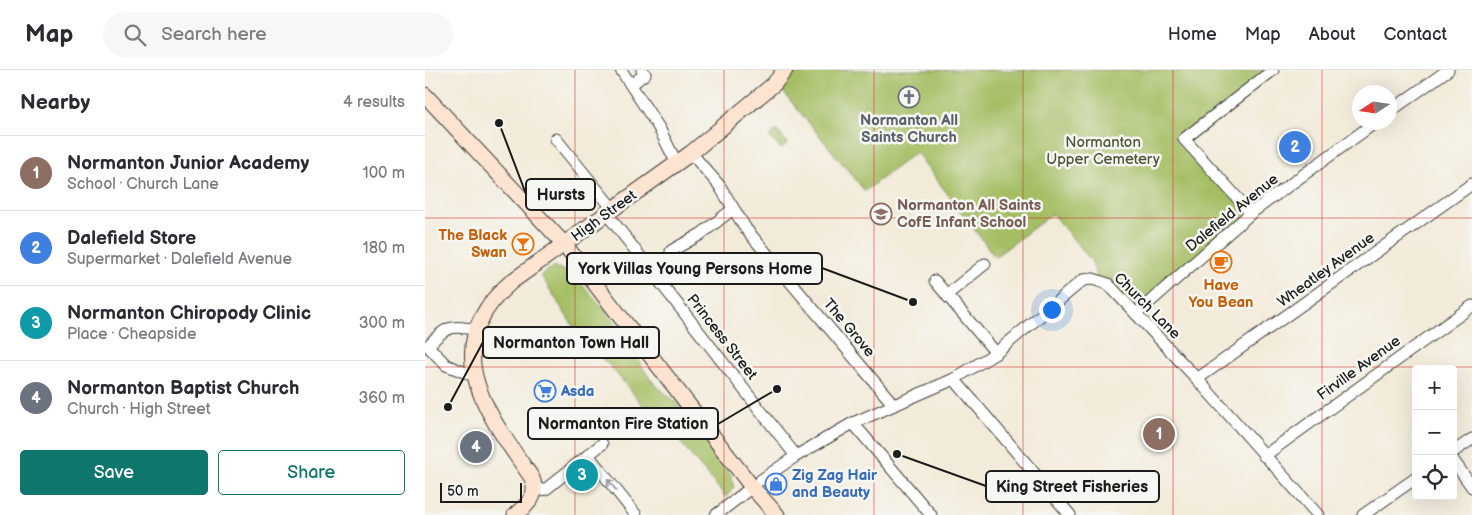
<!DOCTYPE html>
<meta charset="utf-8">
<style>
body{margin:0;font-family:"Balsamiq Sans",sans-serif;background:#f7f7f7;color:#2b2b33}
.controls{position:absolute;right:15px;bottom:15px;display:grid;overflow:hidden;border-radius:5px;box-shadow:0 5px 20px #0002}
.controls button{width:45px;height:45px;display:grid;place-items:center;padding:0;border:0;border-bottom:1px solid #e1e1e2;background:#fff;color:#2b2b33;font:25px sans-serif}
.compass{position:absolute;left:927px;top:15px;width:45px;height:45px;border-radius:50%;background:#fff;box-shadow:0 5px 20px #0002;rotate:258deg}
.scale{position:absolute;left:15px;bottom:12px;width:82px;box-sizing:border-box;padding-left:5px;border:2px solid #1c1c1c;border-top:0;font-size:14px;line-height:18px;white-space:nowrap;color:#1c1c1c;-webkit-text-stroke:4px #f6f6f2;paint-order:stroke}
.you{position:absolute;left:626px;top:239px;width:18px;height:18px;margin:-12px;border:4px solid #fff;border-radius:50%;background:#1a73e8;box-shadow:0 0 0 8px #1a73e833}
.badge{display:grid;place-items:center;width:32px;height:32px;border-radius:50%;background:#0f766e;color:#fff;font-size:16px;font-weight:700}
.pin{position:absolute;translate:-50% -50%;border:2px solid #fff;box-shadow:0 1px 5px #0006}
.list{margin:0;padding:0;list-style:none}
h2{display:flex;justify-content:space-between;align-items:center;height:65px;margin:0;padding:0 20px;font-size:21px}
h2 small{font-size:16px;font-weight:400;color:#7c7c81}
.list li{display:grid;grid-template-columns:32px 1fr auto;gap:15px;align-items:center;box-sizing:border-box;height:75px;padding:0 20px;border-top:1px solid #e1e1e2}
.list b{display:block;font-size:19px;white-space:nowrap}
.list p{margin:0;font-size:16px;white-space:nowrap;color:#7c7c81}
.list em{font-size:16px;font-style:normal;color:#7c7c81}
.actions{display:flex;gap:10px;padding:15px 20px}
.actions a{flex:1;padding:11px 0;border:1px solid #0f766e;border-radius:5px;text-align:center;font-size:18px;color:#0f766e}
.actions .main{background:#0f766e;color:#fff}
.icon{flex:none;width:28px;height:28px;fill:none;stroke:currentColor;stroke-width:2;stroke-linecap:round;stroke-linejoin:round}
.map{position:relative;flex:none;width:1047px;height:445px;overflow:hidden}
header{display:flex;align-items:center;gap:30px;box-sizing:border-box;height:70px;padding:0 25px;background:#fff;border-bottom:1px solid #e1e1e2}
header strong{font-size:24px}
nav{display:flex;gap:28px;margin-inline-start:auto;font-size:18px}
.search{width:350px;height:45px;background:#f7f7f7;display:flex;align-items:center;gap:12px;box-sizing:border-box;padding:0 18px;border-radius:28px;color:#7c7c81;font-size:19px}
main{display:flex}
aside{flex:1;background:#fff}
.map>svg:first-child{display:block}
.green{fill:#a5be64;stroke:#606d40}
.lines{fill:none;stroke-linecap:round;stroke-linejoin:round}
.street-casing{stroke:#3c3b38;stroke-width:13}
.secondary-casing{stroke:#3c3b38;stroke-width:17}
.street{stroke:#fff;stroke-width:11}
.secondary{stroke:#fde4d1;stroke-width:15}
.oneway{stroke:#999}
.grid{fill:none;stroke:#d62828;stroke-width:1;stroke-opacity:0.55}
.labels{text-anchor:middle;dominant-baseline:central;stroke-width:5;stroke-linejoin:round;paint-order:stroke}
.worship-label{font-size:15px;font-weight:bold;fill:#5b616d;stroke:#f6f6f2}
.park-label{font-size:15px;fill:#4c5535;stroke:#f6f6f2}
.education-label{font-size:15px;font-weight:bold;fill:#785e54;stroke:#f6f6f2;text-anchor:start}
.street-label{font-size:15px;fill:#1c1c1c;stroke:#f6f6f2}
.food-label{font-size:15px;font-weight:bold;fill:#c56008;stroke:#f6f6f2;text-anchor:end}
.shop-label{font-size:15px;font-weight:bold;fill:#366cbe;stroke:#f6f6f2;text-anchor:start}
.leader{fill:none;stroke:#1c1c1c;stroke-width:2}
.callout-dot{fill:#1c1c1c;stroke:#f6f6f2;stroke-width:2}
.callout{fill:#f6f6f2;stroke:#1c1c1c;stroke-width:2}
.callout-label{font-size:16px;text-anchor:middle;font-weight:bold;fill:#1c1c1c}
</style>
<header>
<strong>Map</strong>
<div class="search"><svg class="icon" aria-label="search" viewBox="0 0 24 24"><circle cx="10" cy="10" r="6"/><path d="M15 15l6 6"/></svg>Search here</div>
<nav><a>Home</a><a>Map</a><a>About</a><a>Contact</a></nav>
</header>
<main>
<aside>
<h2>Nearby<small>4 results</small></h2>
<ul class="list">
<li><span class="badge" style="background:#8d6e63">1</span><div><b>Normanton Junior Academy</b><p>School · Church Lane</p></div><em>100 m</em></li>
<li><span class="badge" style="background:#3f7fe0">2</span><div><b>Dalefield Store</b><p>Supermarket · Dalefield Avenue</p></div><em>180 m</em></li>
<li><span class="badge" style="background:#0f9aa8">3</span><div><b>Normanton Chiropody Clinic</b><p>Place · Cheapside</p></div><em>300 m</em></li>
<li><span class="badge" style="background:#6b7280">4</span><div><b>Normanton Baptist Church</b><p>Church · High Street</p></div><em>360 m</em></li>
</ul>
<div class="actions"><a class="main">Save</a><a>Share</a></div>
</aside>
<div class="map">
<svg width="1047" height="445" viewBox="0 0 1047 445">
<rect width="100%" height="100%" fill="#f6f6f2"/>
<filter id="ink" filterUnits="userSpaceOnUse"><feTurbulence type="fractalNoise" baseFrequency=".02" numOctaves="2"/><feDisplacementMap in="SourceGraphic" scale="10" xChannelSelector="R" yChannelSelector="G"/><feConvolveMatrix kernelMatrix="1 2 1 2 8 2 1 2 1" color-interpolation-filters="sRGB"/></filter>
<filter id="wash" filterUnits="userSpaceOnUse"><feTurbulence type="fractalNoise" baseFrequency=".0096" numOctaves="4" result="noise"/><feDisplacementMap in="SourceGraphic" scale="20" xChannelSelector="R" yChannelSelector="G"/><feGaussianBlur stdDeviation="1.12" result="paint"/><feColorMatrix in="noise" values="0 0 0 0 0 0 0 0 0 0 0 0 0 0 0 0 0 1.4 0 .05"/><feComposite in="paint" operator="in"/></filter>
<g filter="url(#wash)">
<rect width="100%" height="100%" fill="#f3ebd9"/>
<g class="green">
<polygon points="369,0 848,0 759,69 826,143 711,244 673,210 666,190 627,144 570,187 491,82 440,121 354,17"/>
<polygon points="351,60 363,73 356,79 344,67"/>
<path d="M128,197C148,197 191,251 201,268C210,283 216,297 227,311C235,320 245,326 253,334C272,356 288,382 306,405L309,417L301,427L224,335L220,338L186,297L154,266L116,205Z"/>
</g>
</g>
<g filter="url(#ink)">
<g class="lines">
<g class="street-casing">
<g id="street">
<polyline points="196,0 234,58 252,94"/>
<polyline points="206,15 220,4 217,0"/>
<polyline points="964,42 1023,0"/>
<polyline points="131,69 188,139"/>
<polyline points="266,83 294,115 321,159 468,334"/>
<polyline points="826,143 759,69 848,0"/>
<polyline points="182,144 371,386"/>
<polyline points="246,181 276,164 308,139"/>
<polyline points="510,211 571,283"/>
<polyline points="523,227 524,223 560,194"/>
<polyline points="711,244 826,143 951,52"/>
<polyline points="3,276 21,295 49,306"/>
<path d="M3,276C20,257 26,254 51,260"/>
<polyline points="529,309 645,445"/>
<polyline points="772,309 1047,114"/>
<polyline points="428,353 506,445"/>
<polyline points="1028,382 1047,369"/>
<polyline points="163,385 211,445"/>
<polyline points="839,386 1047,236"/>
<polyline points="1028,390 1047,417"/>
<polyline points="336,410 371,386 428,353 529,309 571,283 658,210 668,209 683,214 772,309 893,445"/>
<polyline points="110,421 121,419 177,374"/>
<polyline points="291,445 327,417"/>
<polyline points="938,445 991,408"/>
</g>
</g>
<g class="secondary-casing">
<g id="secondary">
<polyline points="0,25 140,175 327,417 352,445"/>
<path d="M90,445C103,434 114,426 107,408C62,343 10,278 86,212L266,83L349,14L360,0"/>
</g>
</g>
<use href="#street" class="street"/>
<use href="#secondary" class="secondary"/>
</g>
<defs><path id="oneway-shaft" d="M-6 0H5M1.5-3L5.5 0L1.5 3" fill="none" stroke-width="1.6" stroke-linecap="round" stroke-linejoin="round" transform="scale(1.25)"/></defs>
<use class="oneway" href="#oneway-shaft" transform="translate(187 415) rotate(-129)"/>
</g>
<path class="grid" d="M150,0V445M299,0V445M449,0V445M598,0V445M748,0V445M897,0V445M0,148H1047M0,297H1047"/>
<defs>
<g id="church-ring" transform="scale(1.125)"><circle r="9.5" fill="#f6f6f2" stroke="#6b7280" stroke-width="1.5"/><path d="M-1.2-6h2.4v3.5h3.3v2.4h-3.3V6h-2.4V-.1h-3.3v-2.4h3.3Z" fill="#6b7280"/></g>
<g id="school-ring" transform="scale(1.125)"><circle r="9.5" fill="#f6f6f2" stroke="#8d6e63" stroke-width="1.5"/><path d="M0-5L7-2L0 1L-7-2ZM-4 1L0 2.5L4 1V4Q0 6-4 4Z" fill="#8d6e63"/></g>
<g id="bar-ring" transform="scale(1.125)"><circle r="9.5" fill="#f6f6f2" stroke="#e8710a" stroke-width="1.5"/><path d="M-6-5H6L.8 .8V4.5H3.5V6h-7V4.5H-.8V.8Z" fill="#e8710a"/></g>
<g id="cafe-ring" transform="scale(1.125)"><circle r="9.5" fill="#f6f6f2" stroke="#e8710a" stroke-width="1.5"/><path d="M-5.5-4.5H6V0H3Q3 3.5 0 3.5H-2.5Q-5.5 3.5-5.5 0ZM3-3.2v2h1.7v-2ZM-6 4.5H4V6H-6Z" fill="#e8710a"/></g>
<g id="supermarket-ring" transform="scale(1.125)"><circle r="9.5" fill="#f6f6f2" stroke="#3f7fe0" stroke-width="1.5"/><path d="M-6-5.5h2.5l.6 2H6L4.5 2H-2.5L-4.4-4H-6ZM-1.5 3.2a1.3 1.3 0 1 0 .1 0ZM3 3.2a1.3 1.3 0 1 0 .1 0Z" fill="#3f7fe0"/></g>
<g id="shop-ring" transform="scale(1.125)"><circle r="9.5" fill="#f6f6f2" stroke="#3f7fe0" stroke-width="1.5"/><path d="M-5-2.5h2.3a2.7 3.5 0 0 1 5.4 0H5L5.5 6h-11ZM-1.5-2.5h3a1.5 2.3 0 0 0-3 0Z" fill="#3f7fe0"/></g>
</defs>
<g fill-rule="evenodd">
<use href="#church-ring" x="484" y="27"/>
<use href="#school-ring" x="456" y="144"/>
<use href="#bar-ring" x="98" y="174"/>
<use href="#cafe-ring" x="796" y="192"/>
<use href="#supermarket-ring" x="120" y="321"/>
<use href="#shop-ring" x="351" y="414"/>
</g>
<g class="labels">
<g class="worship-label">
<text x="484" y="50">Normanton All<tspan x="484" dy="17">Saints Church</tspan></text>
</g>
<g class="park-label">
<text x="678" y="72">Normanton<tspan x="678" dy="17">Upper Cemetery</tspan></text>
</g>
<g class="education-label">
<text x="472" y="135">Normanton All Saints<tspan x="472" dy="17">CofE Infant School</tspan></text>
</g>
<g class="street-label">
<text transform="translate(807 143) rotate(-39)">Dalefield Avenue</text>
<text transform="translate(179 146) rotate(-36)">High Street</text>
<text transform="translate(901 200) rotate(-36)">Wheatley Avenue</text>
<text transform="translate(722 236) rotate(45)">Church Lane</text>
<text transform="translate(424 258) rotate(50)">The Grove</text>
<text transform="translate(297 267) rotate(52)">Princess Street</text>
<text transform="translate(934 298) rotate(-36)">Firville Avenue</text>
</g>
<g class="food-label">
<text x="82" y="165">The Black<tspan x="82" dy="17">Swan</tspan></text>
<text x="796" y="215" text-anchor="middle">Have<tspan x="796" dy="17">You Bean</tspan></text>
</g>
<g class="shop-label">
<text x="136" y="321">Asda</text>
<text x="367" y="405">Zig Zag Hair<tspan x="367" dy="17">and Beauty</tspan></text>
</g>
</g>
<path class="leader" d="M74 53L101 124M488 232L397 198M23 337L58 272M352 319L293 354M472 384L561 416"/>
<g class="callout-dot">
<circle cx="74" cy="53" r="5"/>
<circle cx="488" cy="232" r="5"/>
<circle cx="23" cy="337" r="5"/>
<circle cx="352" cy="319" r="5"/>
<circle cx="472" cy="384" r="5"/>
</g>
<g class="callout">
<rect x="101" y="109" width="69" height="31" rx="5"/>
<rect x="142" y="183" width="255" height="31" rx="5"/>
<rect x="58" y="257" width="176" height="31" rx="5"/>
<rect x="103" y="338" width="190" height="31" rx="5"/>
<rect x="561" y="401" width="173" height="31" rx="5"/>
</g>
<g class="callout-label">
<text x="136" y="130">Hursts</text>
<text x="270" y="204">York Villas Young Persons Home</text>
<text x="146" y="278">Normanton Town Hall</text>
<text x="198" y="359">Normanton Fire Station</text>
<text x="647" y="422">King Street Fisheries</text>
</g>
</svg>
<div class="controls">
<button>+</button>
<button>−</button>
<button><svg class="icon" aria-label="locate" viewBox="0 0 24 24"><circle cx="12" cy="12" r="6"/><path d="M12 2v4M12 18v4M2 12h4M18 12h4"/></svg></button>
</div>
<svg class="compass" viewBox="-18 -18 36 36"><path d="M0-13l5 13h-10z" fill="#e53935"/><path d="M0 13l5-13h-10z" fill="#7c7c81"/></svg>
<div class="scale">50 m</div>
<div class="you"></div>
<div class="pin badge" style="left:734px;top:364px;background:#8d6e63">1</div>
<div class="pin badge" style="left:870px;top:77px;background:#3f7fe0">2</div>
<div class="pin badge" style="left:157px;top:405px;background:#0f9aa8">3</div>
<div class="pin badge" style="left:51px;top:377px;background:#6b7280">4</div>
</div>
</main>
